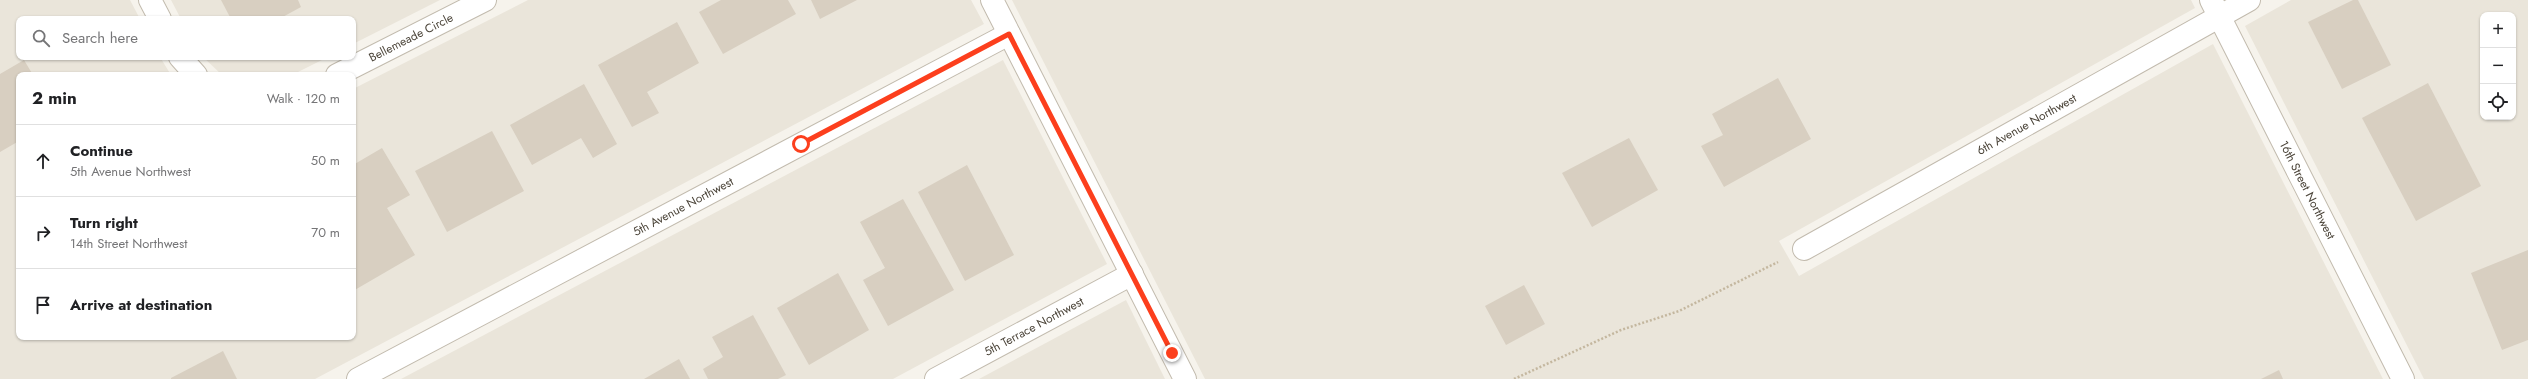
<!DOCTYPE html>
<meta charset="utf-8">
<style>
body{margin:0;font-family:Jost,sans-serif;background:#f6f6f6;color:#202124}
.controls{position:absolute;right:12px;top:12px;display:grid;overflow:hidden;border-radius:8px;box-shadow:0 1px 3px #0004}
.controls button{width:36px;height:36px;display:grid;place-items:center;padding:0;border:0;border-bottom:1px solid #e0e0e0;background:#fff;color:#202124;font:20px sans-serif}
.stop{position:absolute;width:12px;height:12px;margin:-9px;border:3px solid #fc3f1d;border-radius:50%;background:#fff}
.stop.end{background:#fc3f1d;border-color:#fff;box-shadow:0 1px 4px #0008}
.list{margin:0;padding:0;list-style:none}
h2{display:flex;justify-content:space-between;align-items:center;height:52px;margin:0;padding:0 16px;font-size:17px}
h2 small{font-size:13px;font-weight:400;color:#757577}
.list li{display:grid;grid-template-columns:26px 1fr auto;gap:12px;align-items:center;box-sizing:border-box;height:72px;padding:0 16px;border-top:1px solid #e0e0e0}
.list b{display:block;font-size:15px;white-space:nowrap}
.list p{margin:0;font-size:13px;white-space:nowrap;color:#757577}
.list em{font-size:13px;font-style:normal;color:#757577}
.icon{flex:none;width:22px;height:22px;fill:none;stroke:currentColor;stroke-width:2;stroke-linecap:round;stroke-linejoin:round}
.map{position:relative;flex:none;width:2528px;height:379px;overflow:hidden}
.search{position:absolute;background:#fff;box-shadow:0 1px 3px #0004;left:16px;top:16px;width:340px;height:44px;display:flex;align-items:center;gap:10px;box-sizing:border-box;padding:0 14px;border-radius:8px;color:#757577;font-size:15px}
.panel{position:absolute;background:#fff;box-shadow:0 1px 3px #0004;left:16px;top:72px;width:340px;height:268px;border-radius:8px}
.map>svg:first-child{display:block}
.residential{fill:#eae5da;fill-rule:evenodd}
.building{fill:#d8cfc1}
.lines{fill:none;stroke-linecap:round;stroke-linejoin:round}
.street-casing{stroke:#c2bbae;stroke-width:24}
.path{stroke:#c4b79f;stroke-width:2.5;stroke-dasharray:2 2;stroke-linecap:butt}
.street{stroke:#fff;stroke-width:22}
.route{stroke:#fc3f1d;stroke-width:5}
.labels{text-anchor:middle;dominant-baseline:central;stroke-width:3;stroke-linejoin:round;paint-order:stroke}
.street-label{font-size:12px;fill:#4b4439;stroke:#fff}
</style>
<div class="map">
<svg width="2528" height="379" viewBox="0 0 2528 379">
<rect width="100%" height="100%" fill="#f6f3ec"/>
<g class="residential">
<polygon points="0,0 130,0 140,19 19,19 19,57 160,57 171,75 19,75 19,337 353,337 353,89 528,0 971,0 984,24 315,379 0,379"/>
<polygon points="171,0 440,0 353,44 353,19 181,19"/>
<polygon points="1012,0 2191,0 2195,8 1779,241 1799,276 2213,44 2383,379 1205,379"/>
<path d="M2291,0H2528V379H2424L2245,26ZM2483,15H2513V117H2483Z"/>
<polygon points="203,57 328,57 292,75 222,75"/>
<polygon points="1003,60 1107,264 893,379 401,379"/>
<polygon points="1126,300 1165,379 979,379"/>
</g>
<g class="building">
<polygon points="221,0 298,0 301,7 279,19 231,19"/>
<polygon points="721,0 788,0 796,14 723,54 699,12"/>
<polygon points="811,0 857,0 820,19"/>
<polygon points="2353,0 2358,0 2391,65 2342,89 2308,22"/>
<polygon points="677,22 699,63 647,92 659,113 632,127 598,65"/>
<polygon points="24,60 33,75 19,75 19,141 0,152 0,74"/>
<polygon points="1778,78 1811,139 1724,187 1701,146 1723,135 1712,114"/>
<polygon points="2428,83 2481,186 2416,221 2362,118"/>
<polygon points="584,84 617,144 593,158 581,138 532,165 510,125"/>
<polygon points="492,131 524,191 447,232 415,171"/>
<polygon points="1629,138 1658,190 1592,227 1562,173"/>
<polygon points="382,148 410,195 387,208 415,255 353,291 353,165"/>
<polygon points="967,165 1014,255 965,281 918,192"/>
<polygon points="903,199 954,290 888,326 863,280 885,268 860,222"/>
<polygon points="2528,250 2528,340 2502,350 2471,273"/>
<polygon points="838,273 869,330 809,365 777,308"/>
<polygon points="1524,285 1545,324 1506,345 1485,306"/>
<polygon points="753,315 786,375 778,379 708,379 703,369 723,357 712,337"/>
<polygon points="223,351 237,379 171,379 171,378"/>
<polygon points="679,359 690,379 644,379"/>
<polygon points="2279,370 2283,379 2261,379"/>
</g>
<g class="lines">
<g class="street-casing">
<g id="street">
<polyline points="150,0 160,19"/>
<polyline points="992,0 1185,379"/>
<path id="s1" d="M2211,0L2403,379"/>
<polyline points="180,57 196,75"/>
<path id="s2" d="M337,75L485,0"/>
<path id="s3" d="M1804,249L2249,0"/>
<path id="s4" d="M358,379L1009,34"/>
<path id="s5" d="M936,379L1132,274"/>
</g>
</g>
<polyline class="path" points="1514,379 1621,330 1679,311 1778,262"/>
<use href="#street" class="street"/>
</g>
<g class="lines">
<polyline class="route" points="801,144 1009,34 1172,353"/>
</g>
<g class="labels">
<g class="street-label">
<text stroke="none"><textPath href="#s2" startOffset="83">Bellemeade Circle</textPath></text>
<text stroke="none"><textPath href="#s3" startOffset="255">6th Avenue Northwest</textPath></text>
<text stroke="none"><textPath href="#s1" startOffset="213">16th Street Northwest</textPath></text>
<text stroke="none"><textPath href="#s4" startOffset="368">5th Avenue Northwest</textPath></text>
<text stroke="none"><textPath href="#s5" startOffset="111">5th Terrace Northwest</textPath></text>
</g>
</g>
</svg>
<div class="controls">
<button>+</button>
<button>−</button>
<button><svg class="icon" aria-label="locate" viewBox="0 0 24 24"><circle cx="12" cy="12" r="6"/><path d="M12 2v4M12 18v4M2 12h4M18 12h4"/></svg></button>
</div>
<div class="stop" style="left:801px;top:144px"></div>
<div class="stop end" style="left:1172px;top:353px"></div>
<div class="search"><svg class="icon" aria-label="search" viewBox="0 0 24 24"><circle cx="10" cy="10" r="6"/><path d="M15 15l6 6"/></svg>Search here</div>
<section class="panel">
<h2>2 min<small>Walk · 120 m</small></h2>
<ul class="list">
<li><svg class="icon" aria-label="ahead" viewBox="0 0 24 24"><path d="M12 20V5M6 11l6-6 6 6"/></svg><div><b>Continue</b><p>5th Avenue Northwest</p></div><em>50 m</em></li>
<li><svg class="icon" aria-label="right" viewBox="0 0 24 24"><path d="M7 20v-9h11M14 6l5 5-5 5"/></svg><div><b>Turn right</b><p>14th Street Northwest</p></div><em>70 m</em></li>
<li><svg class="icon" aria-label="arrive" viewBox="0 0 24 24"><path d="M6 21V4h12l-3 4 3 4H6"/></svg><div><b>Arrive at destination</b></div></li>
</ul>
</section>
</div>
